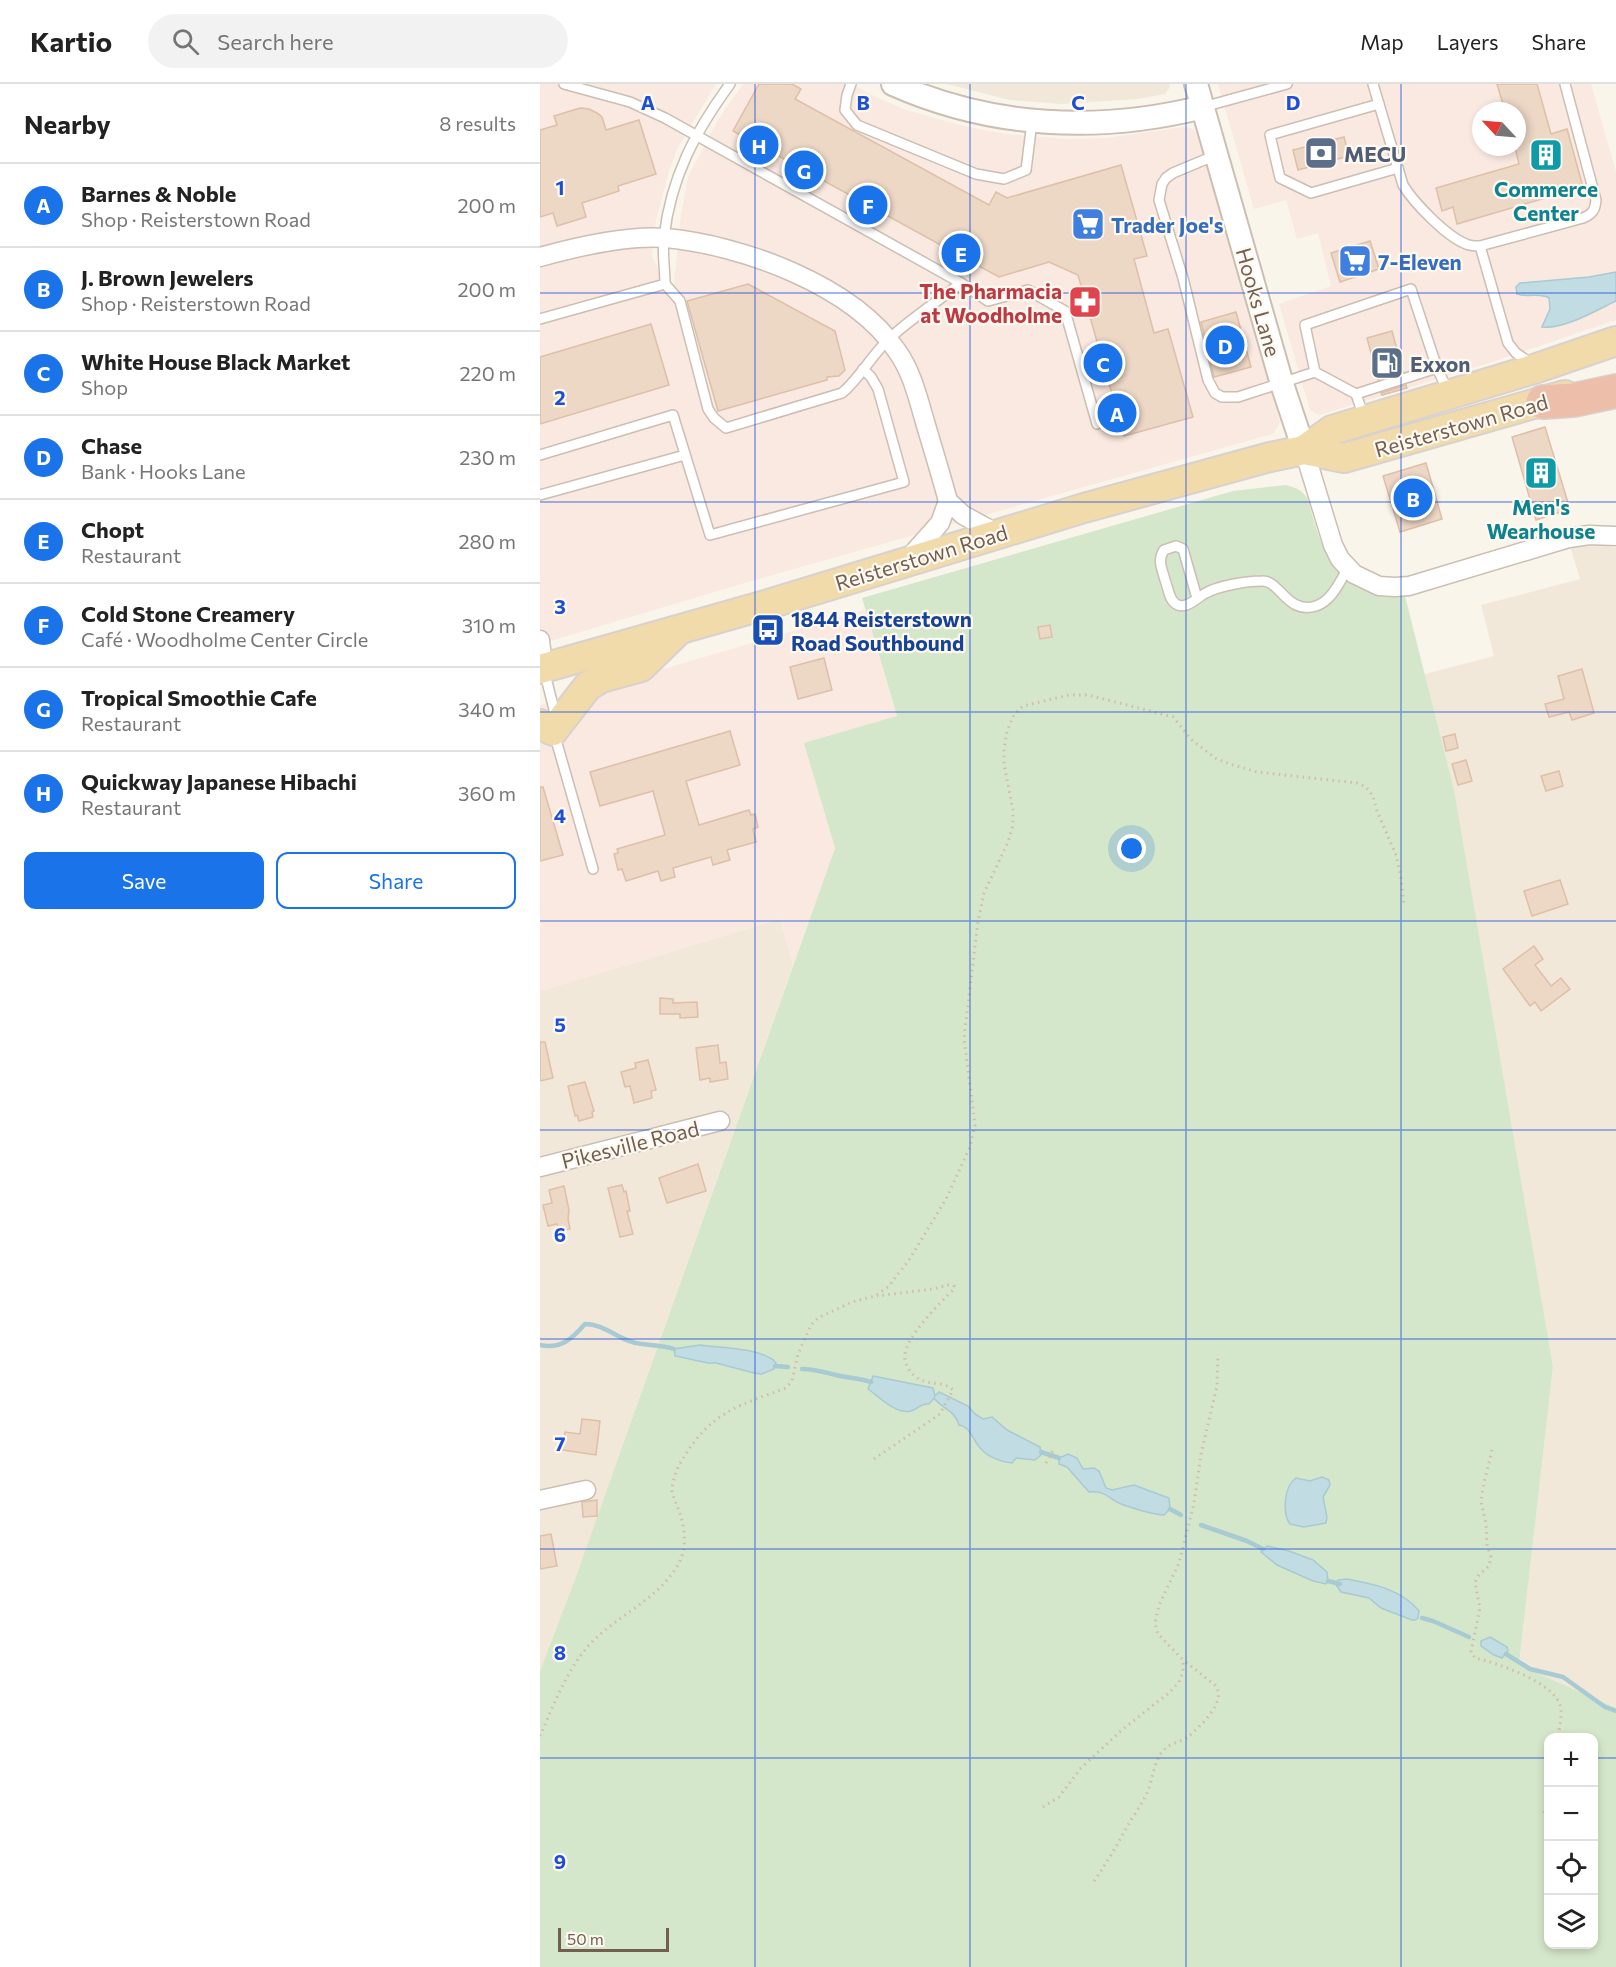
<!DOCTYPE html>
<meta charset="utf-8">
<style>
body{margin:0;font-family:Commissioner,sans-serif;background:#f2f2f2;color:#222}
.controls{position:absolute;right:18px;bottom:18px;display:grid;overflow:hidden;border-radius:12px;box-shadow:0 3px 9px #0003}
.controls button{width:54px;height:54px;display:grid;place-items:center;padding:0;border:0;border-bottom:2px solid #e0e0e0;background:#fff;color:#222;font:30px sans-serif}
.compass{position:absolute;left:932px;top:18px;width:54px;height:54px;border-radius:50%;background:#fff;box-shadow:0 3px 9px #0003;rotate:296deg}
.scale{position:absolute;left:18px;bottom:15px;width:111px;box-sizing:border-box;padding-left:6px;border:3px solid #735e50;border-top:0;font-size:16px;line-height:21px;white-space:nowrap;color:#735e50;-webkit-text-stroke:4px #fdf9f1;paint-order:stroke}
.you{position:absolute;left:592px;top:765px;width:21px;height:21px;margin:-15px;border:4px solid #fff;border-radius:50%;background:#1a73e8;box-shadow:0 0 0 9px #1a73e833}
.badge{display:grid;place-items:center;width:39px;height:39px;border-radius:50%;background:#1a73e8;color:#fff;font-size:20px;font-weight:700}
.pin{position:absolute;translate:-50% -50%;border:3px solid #fff;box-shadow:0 2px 6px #0006}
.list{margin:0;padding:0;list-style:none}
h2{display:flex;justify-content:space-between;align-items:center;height:78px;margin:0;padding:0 24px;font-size:26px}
h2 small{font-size:20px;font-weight:400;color:#767676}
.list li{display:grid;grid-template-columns:39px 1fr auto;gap:18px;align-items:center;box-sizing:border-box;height:84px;padding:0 24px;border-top:2px solid #e0e0e0}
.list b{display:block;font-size:22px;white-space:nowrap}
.list p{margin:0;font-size:20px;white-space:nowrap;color:#767676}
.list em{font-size:20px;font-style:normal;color:#767676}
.actions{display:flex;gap:12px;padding:18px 24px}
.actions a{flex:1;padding:14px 0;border:2px solid #1a73e8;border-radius:12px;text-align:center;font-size:21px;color:#1a73e8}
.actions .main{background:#1a73e8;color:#fff}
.icon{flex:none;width:33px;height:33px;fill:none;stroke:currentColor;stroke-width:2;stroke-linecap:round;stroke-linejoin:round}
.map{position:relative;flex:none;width:1076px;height:1883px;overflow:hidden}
header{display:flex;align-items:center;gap:36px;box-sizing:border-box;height:84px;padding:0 30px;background:#fff;border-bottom:2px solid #e0e0e0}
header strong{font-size:28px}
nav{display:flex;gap:33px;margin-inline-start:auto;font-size:21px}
.search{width:420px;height:54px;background:#f2f2f2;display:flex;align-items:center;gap:15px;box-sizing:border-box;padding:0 21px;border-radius:33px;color:#767676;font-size:22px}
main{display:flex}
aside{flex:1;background:#fff}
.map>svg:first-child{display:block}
.residential{fill:#f1e8da}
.commercial{fill:#f9e9e0;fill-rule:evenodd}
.green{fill:#d5e7ca;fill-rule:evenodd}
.water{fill:#c1dce2;stroke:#a8cad3;stroke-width:1.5}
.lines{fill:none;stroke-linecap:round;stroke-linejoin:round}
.stream{stroke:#a8cad3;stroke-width:4.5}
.building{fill:#edd7c5;stroke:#debfa8;stroke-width:1.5}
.service-casing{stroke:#ccbeb2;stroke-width:12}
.minor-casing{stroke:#ccbeb2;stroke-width:21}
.tertiary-casing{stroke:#ccbeb2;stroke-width:26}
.primary-casing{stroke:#d8d2ce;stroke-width:32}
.motorway-casing{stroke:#d8d2ce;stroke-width:36}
.path{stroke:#d2bba8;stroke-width:3;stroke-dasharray:1.5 4.5;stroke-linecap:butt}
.service{stroke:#fff;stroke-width:9}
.minor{stroke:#fff;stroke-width:18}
.tertiary{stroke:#fff;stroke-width:22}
.primary{stroke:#f1dbab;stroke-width:28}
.motorway{stroke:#edbea9;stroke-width:33}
.grid{fill:none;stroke:#1d4ed8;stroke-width:1.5;stroke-opacity:0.55}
.labels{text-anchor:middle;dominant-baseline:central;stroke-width:4.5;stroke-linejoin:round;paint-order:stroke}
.service-label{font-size:21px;font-weight:bold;fill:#4e5e75;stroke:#fdf9f1;text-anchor:start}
.culture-label{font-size:21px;font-weight:bold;fill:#0d838f;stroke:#fdf9f1}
.shop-label{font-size:21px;font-weight:bold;fill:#366cbe;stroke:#fdf9f1;text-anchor:start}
.health-label{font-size:21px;font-weight:bold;fill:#be3a42;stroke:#fdf9f1;text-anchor:end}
.street-label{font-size:21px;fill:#735e50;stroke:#fdf9f1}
.transit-label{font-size:21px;font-weight:bold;fill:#164399;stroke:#fdf9f1;text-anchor:start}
.grid-label{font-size:20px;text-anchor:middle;font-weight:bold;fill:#1d4ed8;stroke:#fdf9f1;stroke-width:4.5;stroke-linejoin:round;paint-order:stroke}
</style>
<header>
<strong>Kartio</strong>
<div class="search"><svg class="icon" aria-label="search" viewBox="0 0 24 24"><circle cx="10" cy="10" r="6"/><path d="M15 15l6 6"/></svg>Search here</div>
<nav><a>Map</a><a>Layers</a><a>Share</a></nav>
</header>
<main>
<aside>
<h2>Nearby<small>8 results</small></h2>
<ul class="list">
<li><span class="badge">A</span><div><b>Barnes &amp; Noble</b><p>Shop · Reisterstown Road</p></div><em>200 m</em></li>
<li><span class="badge">B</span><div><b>J. Brown Jewelers</b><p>Shop · Reisterstown Road</p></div><em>200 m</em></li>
<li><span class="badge">C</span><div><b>White House Black Market</b><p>Shop</p></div><em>220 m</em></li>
<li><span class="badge">D</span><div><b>Chase</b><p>Bank · Hooks Lane</p></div><em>230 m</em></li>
<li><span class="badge">E</span><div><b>Chopt</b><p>Restaurant</p></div><em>280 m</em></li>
<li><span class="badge">F</span><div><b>Cold Stone Creamery</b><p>Café · Woodholme Center Circle</p></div><em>310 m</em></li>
<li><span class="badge">G</span><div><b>Tropical Smoothie Cafe</b><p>Restaurant</p></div><em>340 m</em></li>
<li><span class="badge">H</span><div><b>Quickway Japanese Hibachi</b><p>Restaurant</p></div><em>360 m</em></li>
</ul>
<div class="actions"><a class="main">Save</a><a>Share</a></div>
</aside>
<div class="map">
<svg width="1076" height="1883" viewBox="0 0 1076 1883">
<rect width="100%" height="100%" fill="#faf5eb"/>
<g class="residential">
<polygon points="407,0 629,0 630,3 625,10 598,15 521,20 469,16"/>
<polygon points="1062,461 1076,464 1076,1624 979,1582 1013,1283 885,590 954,572 941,521 1040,495 1030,462"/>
<polygon points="240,835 253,881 35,1495 0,1587 0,907"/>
</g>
<g class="commercial">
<polygon points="0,0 176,0 138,63 129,87 116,136 112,172 132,218 141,131 148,93 178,36 203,0 312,0 334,12 366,26 424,42 466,50 526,55 566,54 644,43 650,44 655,47 658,52 740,339 733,350 725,352 208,498 0,560"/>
<path d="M678,0H1051L1076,88V236L946,280L779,331L770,326L739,220L791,202L778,149L757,155L746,116L714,125ZM941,27H977V63H941Z"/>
<polygon points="325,526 357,633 265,659 295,764 253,881 239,835 0,907 0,621"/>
</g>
<path class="green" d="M746,401C752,403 758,404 763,409C770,415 770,425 773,434C789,489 808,507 865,512L914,706L1013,1283L979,1581L1076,1624V1883H0V1587L35,1495L295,764L264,659L357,632L322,514L693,407ZM1008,1654H1054V1860H1008Z"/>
<g class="water">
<path d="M1076,188V217C1057,226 1023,246 1002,243L1010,225L1009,214C999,208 990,214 977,210L976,203L980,199L1049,193Z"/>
<path d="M160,1261C179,1264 225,1264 236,1279L234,1285L222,1290L214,1289L176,1279H168L135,1272L134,1265Z"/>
<path d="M333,1292L393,1304L395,1312L399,1308L428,1322L435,1330L443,1335L452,1333L467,1346L500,1363L501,1371L495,1376L476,1374L472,1379C461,1378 448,1373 441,1365C433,1357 431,1343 419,1341C415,1326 402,1325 394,1314L389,1320C379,1319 379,1325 371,1327C357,1331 339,1313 328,1305Z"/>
<path d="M528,1370L537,1374L543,1385L554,1384L559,1387L566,1404L572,1406L594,1401L629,1414L630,1425L624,1431C609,1430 595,1425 581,1420C569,1415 565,1406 549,1408L527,1383L519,1380V1374Z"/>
<path d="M782,1393L789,1396L790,1401L783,1413L787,1433L786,1439L764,1443L750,1440C742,1429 744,1402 756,1394L770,1397Z"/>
<polygon points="727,1462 749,1467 773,1476 787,1488 788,1497 786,1500 773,1497 737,1481 721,1468"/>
<path d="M807,1495C833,1500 861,1505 879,1527L878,1534L875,1536H872L841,1524L829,1514L801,1508L796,1501L798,1496Z"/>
<polygon points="950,1553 967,1563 968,1567 962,1574 954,1571 941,1562 941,1557"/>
</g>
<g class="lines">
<g class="stream">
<path d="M0,1261C21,1265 31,1256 45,1240C66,1240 82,1259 102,1260C110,1261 126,1262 134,1265"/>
<polyline points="235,1282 248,1283"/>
<path d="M262,1285C274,1285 284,1288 296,1291C308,1294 319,1294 331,1298"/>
<polyline points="501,1368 519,1374"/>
<polyline points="630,1425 641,1431"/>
<polyline points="661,1441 707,1457 723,1465"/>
<polyline points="788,1497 800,1500"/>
<polyline points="882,1534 893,1537 929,1553"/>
<polyline points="966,1570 990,1585 1023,1593 1065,1623 1076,1627"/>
</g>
</g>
<g class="building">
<polygon points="219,0 252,0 261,5 255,15 449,121 456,108 467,114 581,81 607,172 594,175 614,249 628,245 653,333 584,352 538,191 509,178 459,193 193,47"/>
<polygon points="957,0 997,0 1011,50 1027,45 1043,103 917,140 913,123 902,127 896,104 979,80 975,63 977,63 977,27 965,27"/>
<polygon points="40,24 49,25 57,29 62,33 66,46 99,36 116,90 78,102 79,107 42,119 46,133 17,142 13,129 0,133 0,46 17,41 14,32"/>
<polygon points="804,53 809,72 758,86 753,66"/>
<polygon points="830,157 839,185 800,198 791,169"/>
<polygon points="208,200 295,247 305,286 299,292 287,293 287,296 178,327 147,217"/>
<polygon points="696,228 711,283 674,293 661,238"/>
<polygon points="111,240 129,301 0,340 0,273"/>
<polygon points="852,247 863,288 838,296 827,254"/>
<polygon points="866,301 867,304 842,311 841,309"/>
<polygon points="1005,343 1030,425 996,436 972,353"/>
<polygon points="886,379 902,435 860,448 843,392"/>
<polygon points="510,541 512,553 500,555 498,543"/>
<polygon points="284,574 292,606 258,615 250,583"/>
<polygon points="1042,585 1054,629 1032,636 1029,628 1009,633 1005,620 1024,615 1018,592"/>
<polygon points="190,647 200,681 146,697 159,741 209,726 211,731 215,730 218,743 213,745 216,758 187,766 190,776 173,781 171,773 133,784 135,793 121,797 118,787 86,797 82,785 78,786 74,770 78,769 77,765 125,751 113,707 60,722 50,688"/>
<polygon points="915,650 918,664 906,667 903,653"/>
<polygon points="926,676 932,697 918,701 912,680"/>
<polygon points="1019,687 1023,702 1006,707 1001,692"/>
<polygon points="0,703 3,703 23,771 0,777"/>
<polygon points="1020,796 1028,820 992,832 984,807"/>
<polygon points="994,862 1003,875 995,881 1011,902 1021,894 1030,905 1001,927 995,918 990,922 963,885"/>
<polygon points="120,914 133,915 133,919 157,918 158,933 140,934 140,930 120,930"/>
<polygon points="0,958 5,958 13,994 0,997"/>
<polygon points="178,961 180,979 186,978 188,995 170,998 170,994 160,996 156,964"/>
<polygon points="108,976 116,1006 111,1007 112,1014 94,1019 90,1002 85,1003 81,988 96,984 95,979"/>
<polygon points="45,998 54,1027 52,1028 53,1033 39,1037 37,1031 35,1032 28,1002"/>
<polygon points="158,1080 166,1107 127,1119 119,1094"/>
<polygon points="82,1101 84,1108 86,1107 90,1127 87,1127 93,1150 80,1153 68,1104"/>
<polygon points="24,1102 29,1126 28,1135 30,1145 19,1147 17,1140 8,1142 3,1121 12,1119 9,1106"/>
<polygon points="42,1335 60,1337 56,1371 23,1366 25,1348 40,1350"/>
<polygon points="57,1416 57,1432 43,1433 42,1418"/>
<polygon points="11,1450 17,1482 0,1485 0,1452"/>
</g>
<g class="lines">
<g class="service-casing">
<g id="service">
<polyline points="24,0 90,18 125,34 421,199 448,217 488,206 525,227 557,340"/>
<polyline points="311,0 307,11 305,26 317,41 436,90 464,95 486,86 492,38"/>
<path d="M833,0L863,101C874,119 906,152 926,160C930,162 935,162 940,162L1043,134C1052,130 1055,127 1056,116L1025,0"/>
<polyline points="839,20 730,51 740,94 771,109 858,84"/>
<polyline points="663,23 747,0"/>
<polyline points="676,71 633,89 626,94 622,100 619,116 643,194 668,296 675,309 682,313 698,313 775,288"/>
<polyline points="940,162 968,259 976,269 992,280"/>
<path d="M125,200L140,217L168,325L174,334L186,344L302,309C320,294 331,272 348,256C370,235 397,218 421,199"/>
<path d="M0,235L125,200C125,185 122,168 124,153C131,93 155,48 190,0"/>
<polyline points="816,310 897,284"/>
<polyline points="824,333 816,310 775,288 765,241 871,205 897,284 908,307"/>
<polyline points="0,371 133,331 170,451 364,398 338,305 331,293 323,285"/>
<polyline points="0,411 145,371"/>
<path d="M657,514L643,465L636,462L624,466C617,477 622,484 625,496C628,503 629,516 636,520C645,526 656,515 664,510C677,502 706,497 722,497C740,496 747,531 776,522C792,517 800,497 808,484"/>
<polyline points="4,586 16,633"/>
<polyline points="14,649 53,785"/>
</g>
</g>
<g class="minor-casing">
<g id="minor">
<path d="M0,173C36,163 88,151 126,154C201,161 313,201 357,267C372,288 378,314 385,338C393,365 401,391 408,417L423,431L458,450"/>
<polyline points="764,366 793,461 800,475 814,490 839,502 855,503 869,502 1029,454 1049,451 1076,452"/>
<polyline points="367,476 400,439 408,417"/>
<polyline points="0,556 3,584"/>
<polyline points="0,1083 180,1037"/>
<polyline points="0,1416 46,1406"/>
</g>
</g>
<g class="tertiary-casing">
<g id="tertiary">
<path d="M353,0C452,44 559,49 663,23"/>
<polyline points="656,0 742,300 764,366"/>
</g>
</g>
<g class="primary-casing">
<g id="primary">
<polyline points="764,366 792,346 997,284 1076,257"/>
<polyline points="0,585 232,519 544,424 730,373 764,366 804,374 1025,311"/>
<polyline points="0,640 13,647 48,602 61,594 101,583 138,547"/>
</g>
</g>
<g class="motorway-casing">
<polyline id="motorway" points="1003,318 1034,316 1076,307"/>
</g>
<g class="path">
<path d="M952,1366L943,1403L941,1418L946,1439L947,1461L951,1473L949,1482L939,1491L935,1499L940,1524L931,1568L935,1574C957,1579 1018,1599 1021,1625C1022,1634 1019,1645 1018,1654"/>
<path d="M334,1375L400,1330L413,1306C404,1297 389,1301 379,1295C371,1290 364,1281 365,1272C365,1253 401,1218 414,1205V1202L408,1201L393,1205L337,1212"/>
<polyline points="506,1379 514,1365"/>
<path d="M0,1652C14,1620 28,1582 53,1557C80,1530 118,1515 138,1481C148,1463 145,1443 138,1424C136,1419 133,1413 132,1407C132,1396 138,1382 144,1373C171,1328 200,1321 246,1304L252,1297L258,1270L271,1241L278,1234L312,1218L335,1212L348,1203L369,1176L406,1115L430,1063L435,1041L424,954L438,837L444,809L468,758L473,741V726L464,680V665L467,647L474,631L483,622L529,611H548L633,633L652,656L675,674L690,680L717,688L817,699L826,703L833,712L837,727L856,771L861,794L864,821"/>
<polyline points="503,1723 519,1713 541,1684 583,1645 630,1608 639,1598 643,1588 643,1576 618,1550 615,1539 619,1521 639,1479 654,1419 661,1370 677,1302 678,1270"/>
<polyline points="1004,1729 1008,1717"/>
<path d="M554,1797C567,1779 577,1761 588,1741C594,1731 602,1720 607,1709C613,1696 613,1677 624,1666C630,1659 641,1658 648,1653C660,1642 688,1618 675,1601L643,1576"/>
</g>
<use href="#service" class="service"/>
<use href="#minor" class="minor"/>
<use href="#tertiary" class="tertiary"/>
<use href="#primary" class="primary"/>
<use href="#motorway" class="motorway"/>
</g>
<path class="grid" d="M215,0V1883M430,0V1883M646,0V1883M861,0V1883M0,209H1076M0,418H1076M0,628H1076M0,837H1076M0,1046H1076M0,1255H1076M0,1465H1076M0,1674H1008M1054,1674H1076"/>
<defs>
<g id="bank-square" transform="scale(1.725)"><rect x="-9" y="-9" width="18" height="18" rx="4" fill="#5c6f8a" stroke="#fdf9f1"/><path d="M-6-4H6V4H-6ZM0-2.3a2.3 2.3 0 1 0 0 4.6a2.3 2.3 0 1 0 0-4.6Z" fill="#fff"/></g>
<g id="building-square" transform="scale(1.725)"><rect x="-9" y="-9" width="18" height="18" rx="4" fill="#0f9aa8" stroke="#fdf9f1"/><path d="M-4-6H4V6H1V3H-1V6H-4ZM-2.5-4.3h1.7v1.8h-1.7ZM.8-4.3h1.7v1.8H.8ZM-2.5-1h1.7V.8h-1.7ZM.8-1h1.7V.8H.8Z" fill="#fff"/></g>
<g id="supermarket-square" transform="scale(1.725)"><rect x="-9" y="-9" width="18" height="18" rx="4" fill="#3f7fe0" stroke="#fdf9f1"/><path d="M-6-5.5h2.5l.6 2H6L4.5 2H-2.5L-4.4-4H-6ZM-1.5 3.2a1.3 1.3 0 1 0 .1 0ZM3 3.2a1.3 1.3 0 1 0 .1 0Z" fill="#fff"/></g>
<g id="pharmacy-square" transform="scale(1.725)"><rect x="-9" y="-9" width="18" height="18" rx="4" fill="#e0444e" stroke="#fdf9f1"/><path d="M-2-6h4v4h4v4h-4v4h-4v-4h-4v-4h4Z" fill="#fff"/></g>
<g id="fuel-square" transform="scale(1.725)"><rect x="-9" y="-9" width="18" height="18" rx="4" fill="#5c6f8a" stroke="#fdf9f1"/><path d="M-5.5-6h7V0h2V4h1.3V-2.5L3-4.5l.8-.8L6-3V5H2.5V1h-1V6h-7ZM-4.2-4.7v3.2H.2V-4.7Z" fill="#fff"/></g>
<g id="bus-square" transform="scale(1.725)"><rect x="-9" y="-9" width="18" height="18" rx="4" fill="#1a4fb4" stroke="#fdf9f1"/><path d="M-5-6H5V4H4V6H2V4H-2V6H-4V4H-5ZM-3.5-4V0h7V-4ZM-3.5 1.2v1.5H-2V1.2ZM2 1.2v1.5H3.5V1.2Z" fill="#fff"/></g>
</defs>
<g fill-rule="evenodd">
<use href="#bank-square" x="781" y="69"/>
<use href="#building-square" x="1006" y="71"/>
<use href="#supermarket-square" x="548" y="140"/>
<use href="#supermarket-square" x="815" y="177"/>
<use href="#pharmacy-square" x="545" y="218"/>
<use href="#fuel-square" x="847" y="279"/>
<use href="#building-square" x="1001" y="389"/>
<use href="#bus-square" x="228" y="546"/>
</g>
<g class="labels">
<g class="service-label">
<text x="804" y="69">MECU</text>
<text x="870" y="279">Exxon</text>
</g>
<g class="culture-label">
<text x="1006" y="104">Commerce<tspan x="1006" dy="24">Center</tspan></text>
<text x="1001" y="422">Men's<tspan x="1001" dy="24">Wearhouse</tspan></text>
</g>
<g class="shop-label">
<text x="571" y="140">Trader Joe's</text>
<text x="838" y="177">7-Eleven</text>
</g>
<g class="health-label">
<text x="522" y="206">The Pharmacia<tspan x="522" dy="24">at Woodholme</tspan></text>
</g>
<g class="street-label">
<text transform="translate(719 218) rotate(74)">Hooks Lane</text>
<text transform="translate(921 341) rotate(-16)">Reisterstown Road</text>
<text transform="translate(381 473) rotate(-17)">Reisterstown Road</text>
<text transform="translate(90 1060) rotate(-14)">Pikesville Road</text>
</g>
<g class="transit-label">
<text x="251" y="534">1844 Reisterstown<tspan x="251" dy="24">Road Southbound</tspan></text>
</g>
</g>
<g class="grid-label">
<text x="108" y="26">A</text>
<text x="323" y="26">B</text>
<text x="538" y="26">C</text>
<text x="753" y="26">D</text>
<text x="20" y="111">1</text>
<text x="20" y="321">2</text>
<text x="20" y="530">3</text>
<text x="20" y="739">4</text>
<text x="20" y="948">5</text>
<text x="20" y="1158">6</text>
<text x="20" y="1367">7</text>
<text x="20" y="1576">8</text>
<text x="20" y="1785">9</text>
</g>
</svg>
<div class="controls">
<button>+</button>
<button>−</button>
<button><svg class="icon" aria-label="locate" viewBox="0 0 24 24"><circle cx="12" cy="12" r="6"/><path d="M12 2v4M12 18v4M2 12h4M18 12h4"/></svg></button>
<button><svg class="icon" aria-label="layers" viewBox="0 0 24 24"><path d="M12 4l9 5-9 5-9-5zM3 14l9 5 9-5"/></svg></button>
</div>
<svg class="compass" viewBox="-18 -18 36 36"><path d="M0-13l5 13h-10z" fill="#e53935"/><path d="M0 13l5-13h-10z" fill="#767676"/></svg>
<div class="scale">50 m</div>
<div class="you"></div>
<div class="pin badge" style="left:577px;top:329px">A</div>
<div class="pin badge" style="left:873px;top:414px">B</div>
<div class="pin badge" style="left:563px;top:279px">C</div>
<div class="pin badge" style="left:685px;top:261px">D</div>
<div class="pin badge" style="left:421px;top:169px">E</div>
<div class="pin badge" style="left:328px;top:121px">F</div>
<div class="pin badge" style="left:264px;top:86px">G</div>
<div class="pin badge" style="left:219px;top:61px">H</div>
</div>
</main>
